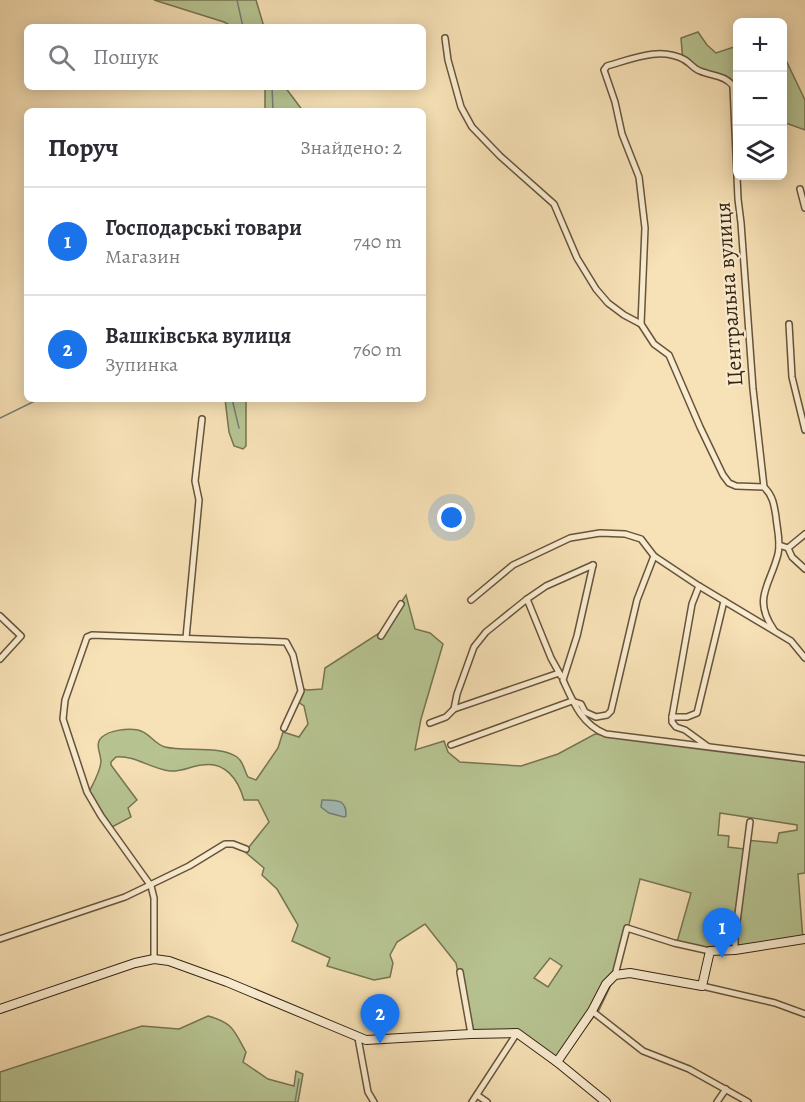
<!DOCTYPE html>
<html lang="uk">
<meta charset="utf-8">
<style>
body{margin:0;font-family:Alegreya,serif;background:#f7f7f7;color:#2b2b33}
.controls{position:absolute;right:18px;top:18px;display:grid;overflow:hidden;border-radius:9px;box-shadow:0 3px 15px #0003}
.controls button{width:54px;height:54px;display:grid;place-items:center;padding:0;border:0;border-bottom:2px solid #e1e1e2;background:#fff;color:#2b2b33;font:30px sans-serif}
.you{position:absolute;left:452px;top:518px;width:21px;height:21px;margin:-15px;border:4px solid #fff;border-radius:50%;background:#1a73e8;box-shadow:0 0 0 9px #1a73e833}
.badge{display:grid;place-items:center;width:39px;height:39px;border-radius:50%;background:#1a73e8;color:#fff;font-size:20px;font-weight:700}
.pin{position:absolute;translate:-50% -50px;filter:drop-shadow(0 2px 3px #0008)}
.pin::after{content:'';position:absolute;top:32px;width:21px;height:18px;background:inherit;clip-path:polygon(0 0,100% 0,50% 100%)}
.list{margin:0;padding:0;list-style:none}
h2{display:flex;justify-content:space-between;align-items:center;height:78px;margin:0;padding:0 24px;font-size:26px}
h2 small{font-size:20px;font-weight:400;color:#7c7c81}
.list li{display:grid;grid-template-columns:39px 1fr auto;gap:18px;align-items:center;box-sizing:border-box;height:108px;padding:0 24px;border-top:2px solid #e1e1e2}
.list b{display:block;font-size:22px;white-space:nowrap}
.list p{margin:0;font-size:20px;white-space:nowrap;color:#7c7c81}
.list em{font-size:20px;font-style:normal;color:#7c7c81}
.icon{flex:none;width:33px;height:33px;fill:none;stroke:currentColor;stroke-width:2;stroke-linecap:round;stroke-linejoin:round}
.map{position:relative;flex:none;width:805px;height:1102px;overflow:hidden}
.search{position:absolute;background:#fff;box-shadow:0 3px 15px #0003;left:24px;top:24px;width:402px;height:66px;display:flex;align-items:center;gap:15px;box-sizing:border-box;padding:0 21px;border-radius:9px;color:#7c7c81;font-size:22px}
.panel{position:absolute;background:#fff;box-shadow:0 3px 15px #0003;left:24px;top:108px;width:402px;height:294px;border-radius:9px}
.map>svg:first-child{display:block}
.green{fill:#b7c492;stroke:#767452;stroke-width:1.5;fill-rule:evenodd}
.water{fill:#a1bbb8;stroke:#767f76;stroke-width:1.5}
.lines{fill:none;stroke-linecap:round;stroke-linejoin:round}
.stream{stroke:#767f76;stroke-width:1.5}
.street-casing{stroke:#66543b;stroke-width:8}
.secondary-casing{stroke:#352512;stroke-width:10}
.street{stroke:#faecd0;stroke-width:5}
.secondary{stroke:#faecd0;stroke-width:8}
.labels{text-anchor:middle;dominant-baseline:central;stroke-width:4.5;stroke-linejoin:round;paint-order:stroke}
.street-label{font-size:22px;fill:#352512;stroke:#faecd0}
</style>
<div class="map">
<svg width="805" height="1102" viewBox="0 0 805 1102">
<rect width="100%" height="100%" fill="#f7e1b6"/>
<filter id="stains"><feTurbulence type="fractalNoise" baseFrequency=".00333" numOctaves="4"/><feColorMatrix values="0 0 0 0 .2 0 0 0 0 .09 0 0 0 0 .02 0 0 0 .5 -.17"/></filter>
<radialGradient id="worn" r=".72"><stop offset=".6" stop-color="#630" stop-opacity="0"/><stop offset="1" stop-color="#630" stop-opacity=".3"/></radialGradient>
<g class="green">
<polygon points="154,0 256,0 264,27 233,27 224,22"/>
<path d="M698,32L707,45L716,53L737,46V113L735,89C719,77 700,74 683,63L681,38Z"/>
<polygon points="783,54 805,100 805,130 783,122"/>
<polygon points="265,87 285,87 303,111 265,111"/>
<polygon points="225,399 246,399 246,446 243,449 234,446 229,432"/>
<path d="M406,595L415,629L430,633L443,644L421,719L415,750L444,741L448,752L460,762L521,766L558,754L595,734L805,762V873L798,874L803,940L713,953L677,942L691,893L640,879L618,970L599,1010L558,1062L522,1036L471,1034L456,963L425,924L397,942L390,955L393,963L390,977L374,980L327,966L330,958L292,941L298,925L277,889L262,875L264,868L245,852L269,822L258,800H244C238,779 225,761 202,765C191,766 182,772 170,771C151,769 135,755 116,757L111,762V765L137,800L128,808L131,817L112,827L89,792C93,784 100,772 101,762C101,753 94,744 102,737C110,730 128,728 138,730C149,732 154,744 165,747C185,752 220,745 237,757C244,762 244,771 248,777L256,780L278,748L283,732L299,737L308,724L304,706L295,700L300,688L307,690L322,689L325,668L381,632ZM720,813L797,825V830L779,833L777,843L746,840L744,849L728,847L729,836L718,835ZM550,958L562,966L548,987L534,978Z"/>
<path d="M208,1016C234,1023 234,1031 246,1052L243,1062L268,1079L294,1086L296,1071L303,1074L298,1102H0V1072L142,1026L179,1029Z"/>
</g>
<path class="water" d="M322,800C336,800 347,799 346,816L344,817L329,813L321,807Z"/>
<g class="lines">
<g class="stream">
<polyline points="237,0 243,27"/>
<polyline points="272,87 273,111"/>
<polyline points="232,399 239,428"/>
<polyline points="0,418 39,399"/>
<polyline points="295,1102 299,1079"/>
</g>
<g class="street-casing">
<g id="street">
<path d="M445,38L448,60L461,107L472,127L500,156L554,204L577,258L596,289L608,303L624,315L641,324L654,344L669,355L700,427L723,475L729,483L736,486L764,487C773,496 774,504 776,517C777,529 781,542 778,554C770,586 752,598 774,630"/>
<polyline points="800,189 805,208"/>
<path d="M641,324L645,228L639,177L622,134L615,102L604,70L607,66C632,59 660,46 685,60C690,63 694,69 700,71C712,76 725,75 733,86L738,199L741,223L753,389L764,487"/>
<polyline points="789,324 792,377 805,430"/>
<polyline points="779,545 788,548 792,557 805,569"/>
<polyline points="788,548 805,534"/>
<path d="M593,565L577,636L563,680C573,702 582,725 606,734L805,759"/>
<polyline points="699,586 692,604 672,717 672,722 676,727 685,730 707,746"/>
<polyline points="527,599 551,658 561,676"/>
<polyline points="471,600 513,565 570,538 600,533 625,534 641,539 654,556 699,586 791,641 805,658"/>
<polyline points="0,616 21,636 0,659"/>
<polyline points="381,636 401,604"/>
<polyline points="186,638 199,500 195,481 202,419"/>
<polyline points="454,709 559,673"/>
<polyline points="672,717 687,717 697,713 724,601"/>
<polyline points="430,723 446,717 454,709 457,694 474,647 486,632 527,599 546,586 593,565"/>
<polyline points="451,745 572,701 581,704 585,712 596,717 607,715 611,711 637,600 654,556"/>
<polyline points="0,939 125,897 189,866 225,844 233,844 246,849"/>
<polyline points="735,950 735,937 750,822"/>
<polyline points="154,959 154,898 151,886 101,816 87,792 63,719 65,700 87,637 92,635 286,642 293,655 301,691 284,728"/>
<polyline points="460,972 471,1034"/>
<polyline points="615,975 627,928 674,943 710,951"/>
<polyline points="702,986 775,1003 805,1014"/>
<polyline points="592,1011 643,1051 689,1069 748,1102"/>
<polyline points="358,1038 368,1092 374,1102"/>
<polyline points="477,1095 487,1102"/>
<polyline points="472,1102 517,1033"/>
<polyline points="717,1102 726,1089"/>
</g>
</g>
<g class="secondary-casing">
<g id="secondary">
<polyline points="0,1009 135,963 154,959 169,961 227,982 366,1040 471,1034 517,1033 557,1062 606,1102"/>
<polyline points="557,1062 592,1011 606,984 615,975 630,973 702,986 710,951 735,950 805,939"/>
</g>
</g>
<use href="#street" class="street"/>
<use href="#secondary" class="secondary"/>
</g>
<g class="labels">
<g class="street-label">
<text transform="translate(729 294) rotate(-94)">Центральна вулиця</text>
</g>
</g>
<rect width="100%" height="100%" filter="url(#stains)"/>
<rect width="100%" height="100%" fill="url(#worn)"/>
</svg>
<div class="controls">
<button>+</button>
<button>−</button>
<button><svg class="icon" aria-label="layers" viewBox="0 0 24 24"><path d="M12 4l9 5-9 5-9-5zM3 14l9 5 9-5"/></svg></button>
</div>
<div class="you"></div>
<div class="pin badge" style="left:722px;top:958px">1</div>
<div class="pin badge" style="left:380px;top:1044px">2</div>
<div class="search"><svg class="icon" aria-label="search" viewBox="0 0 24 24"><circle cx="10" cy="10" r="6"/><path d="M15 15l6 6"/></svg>Пошук</div>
<section class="panel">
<h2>Поруч<small>Знайдено: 2</small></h2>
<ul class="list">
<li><span class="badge">1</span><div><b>Господарські товари</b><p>Магазин</p></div><em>740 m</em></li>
<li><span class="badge">2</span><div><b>Вашківська вулиця</b><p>Зупинка</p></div><em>760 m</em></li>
</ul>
</section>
</div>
